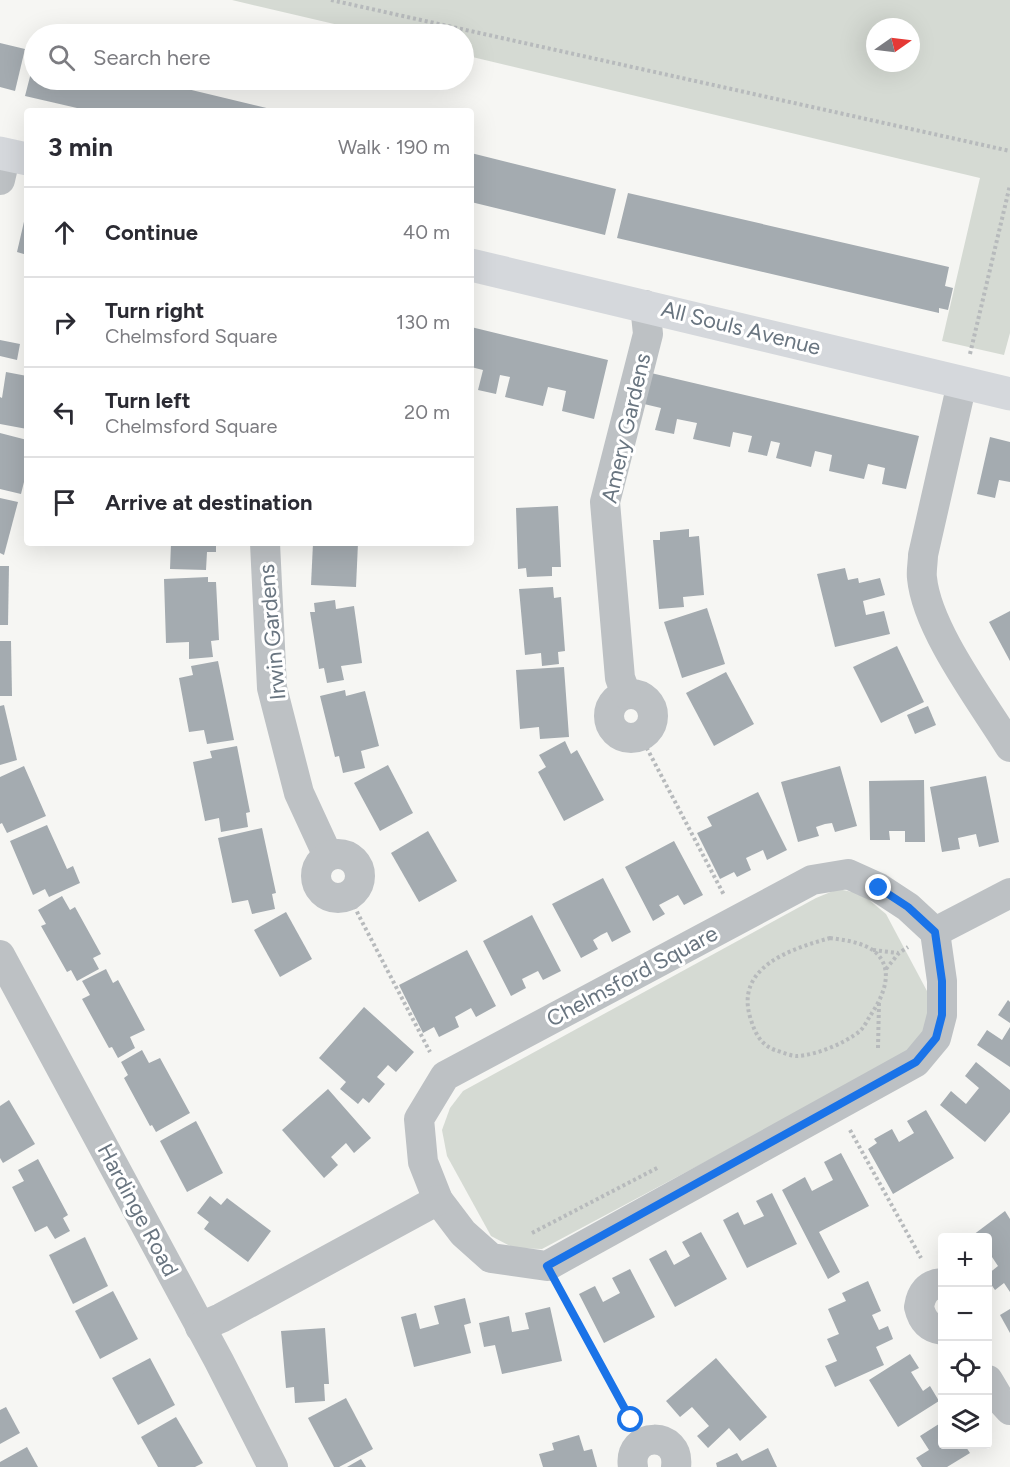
<!DOCTYPE html>
<meta charset="utf-8">
<style>
body{margin:0;font-family:Figtree,sans-serif;background:#f2f2f3;color:#2b2b33}
.controls{position:absolute;right:18px;bottom:18px;display:grid;overflow:hidden;border-radius:6px;box-shadow:0 6px 24px #0002}
.controls button{width:54px;height:54px;display:grid;place-items:center;padding:0;border:0;border-bottom:2px solid #e1e1e2;background:#fff;color:#2b2b33;font:30px sans-serif}
.compass{position:absolute;left:866px;top:18px;width:54px;height:54px;border-radius:50%;background:#fff;box-shadow:0 6px 24px #0002;rotate:76deg}
.stop{position:absolute;width:18px;height:18px;margin:-14px;border:4px solid #1a73e8;border-radius:50%;background:#fff}
.stop.end{background:#1a73e8;border-color:#fff;box-shadow:0 2px 6px #0008}
.list{margin:0;padding:0;list-style:none}
h2{display:flex;justify-content:space-between;align-items:center;height:78px;margin:0;padding:0 24px;font-size:26px}
h2 small{font-size:20px;font-weight:400;color:#7c7c81}
.list li{display:grid;grid-template-columns:39px 1fr auto;gap:18px;align-items:center;box-sizing:border-box;height:90px;padding:0 24px;border-top:2px solid #e1e1e2}
.list b{display:block;font-size:22px;white-space:nowrap}
.list p{margin:0;font-size:20px;white-space:nowrap;color:#7c7c81}
.list em{font-size:20px;font-style:normal;color:#7c7c81}
.icon{flex:none;width:33px;height:33px;fill:none;stroke:currentColor;stroke-width:2;stroke-linecap:round;stroke-linejoin:round}
.map{position:relative;flex:none;width:1010px;height:1467px;overflow:hidden}
.search{position:absolute;background:#fff;box-shadow:0 6px 24px #0002;left:24px;top:24px;width:450px;height:66px;display:flex;align-items:center;gap:15px;box-sizing:border-box;padding:0 21px;border-radius:33px;color:#7c7c81;font-size:22px}
.panel{position:absolute;background:#fff;box-shadow:0 6px 24px #0002;left:24px;top:108px;width:450px;height:438px;border-radius:6px}
.map>svg:first-child{display:block}
.green{fill:#d5dad3;fill-rule:evenodd}
.building{fill:#a4abb0}
.lines{fill:none;stroke-linecap:round;stroke-linejoin:round}
.path{stroke:#b7babc;stroke-width:4;stroke-dasharray:3 3;stroke-linecap:butt}
.street{stroke:#bdc1c4;stroke-width:30}
.secondary{stroke:#d5d8dc;stroke-width:33}
.route{stroke:#1a73e8;stroke-width:8}
.labels{text-anchor:middle;dominant-baseline:central;stroke-width:6;stroke-linejoin:round;paint-order:stroke}
.street-label{font-size:22px;fill:#697580;stroke:#fff}
</style>
<div class="map">
<svg width="1010" height="1467" viewBox="0 0 1010 1467">
<rect width="100%" height="100%" fill="#f6f6f3"/>
<g class="green">
<path d="M232,0H1010V333L1004,355L942,341L980,178L464,55V34H377ZM875,27H911V63H875Z"/>
<polygon points="838,889 862,894 886,914 927,991 929,1023 913,1051 542,1249 514,1248 491,1236 447,1156 442,1130 450,1108 463,1091 816,898"/>
</g>
<g class="building">
<polygon points="0,43 25,49 15,91 0,87"/>
<polygon points="34,61 34,80 150,80 279,111 90,111 25,96"/>
<polygon points="471,153 616,189 605,235 471,202"/>
<polygon points="628,193 949,267 945,286 953,288 948,310 939,308 939,313 617,238"/>
<polygon points="26,213 27,213 27,255 17,252"/>
<polygon points="471,327 608,360 594,419 562,411 566,391 548,387 543,406 505,397 510,377 500,375 496,394 478,390 483,370 471,367"/>
<polygon points="0,340 20,344 17,360 0,356"/>
<polygon points="6,372 27,376 27,429 0,424 0,397 2,398"/>
<polygon points="651,373 919,436 906,489 882,484 885,468 868,464 864,479 829,471 832,455 824,453 815,451 811,467 776,458 780,443 771,441 767,456 748,452 752,436 733,432 730,447 693,439 697,423 677,419 674,434 655,430 661,408 644,404"/>
<polygon points="0,433 27,440 27,470 21,494 0,489"/>
<polygon points="990,437 1010,442 1010,482 999,480 995,498 977,494"/>
<polygon points="0,498 18,502 4,555 0,553"/>
<polygon points="558,506 561,567 552,567 552,576 527,577 526,568 518,569 516,508"/>
<polygon points="689,529 689,537 699,536 704,595 683,597 684,607 659,609 653,540 660,540 660,532"/>
<polygon points="171,543 216,543 216,552 207,552 206,570 170,569"/>
<polygon points="313,543 358,543 356,587 311,585"/>
<polygon points="0,566 9,566 8,625 0,625"/>
<polygon points="845,568 848,580 858,578 859,583 880,578 885,595 863,601 866,615 884,611 890,634 835,647 817,574"/>
<polygon points="208,577 208,582 216,582 219,640 211,641 213,657 189,659 189,642 166,643 164,579"/>
<polygon points="553,587 554,598 561,597 565,651 558,652 559,664 542,666 541,653 525,655 519,589"/>
<polygon points="335,600 336,609 354,606 362,663 341,666 344,680 327,683 324,668 319,669 310,612 315,612 314,603"/>
<polygon points="707,608 725,664 682,678 664,622"/>
<polygon points="1010,611 1010,661 989,622"/>
<polygon points="0,641 11,641 12,696 0,696"/>
<polygon points="897,646 924,702 881,723 853,667"/>
<polygon points="218,661 234,740 207,744 204,730 189,732 179,678 193,675 191,666"/>
<polygon points="564,667 569,737 540,739 539,727 520,729 516,670"/>
<polygon points="726,672 754,724 714,746 686,693"/>
<polygon points="345,690 346,696 365,691 379,746 361,751 365,768 343,773 339,756 335,757 320,696"/>
<polygon points="4,705 17,760 0,765 0,706"/>
<polygon points="928,706 936,725 915,734 907,715"/>
<polygon points="565,741 571,754 577,750 604,800 564,821 538,772 546,767 539,755"/>
<polygon points="237,746 250,812 246,813 248,827 221,832 219,818 205,821 193,762 212,758 210,751"/>
<polygon points="388,765 413,813 380,831 354,783"/>
<polygon points="24,766 46,816 7,833 2,823 0,824 0,777"/>
<polygon points="840,766 857,826 835,832 832,823 825,824 816,827 819,836 798,842 781,782"/>
<polygon points="986,776 999,842 979,847 976,834 958,838 960,849 942,852 930,787"/>
<polygon points="924,780 925,842 905,842 905,831 889,831 890,840 870,840 869,781"/>
<polygon points="758,792 787,850 767,860 763,850 746,858 751,870 737,877 734,872 720,879 697,833 712,826 707,817"/>
<polygon points="47,825 67,869 73,866 80,883 49,897 45,889 33,895 10,841"/>
<polygon points="262,828 276,893 272,894 275,909 252,914 248,900 232,903 218,838"/>
<polygon points="428,831 457,881 419,902 391,853"/>
<polygon points="674,841 703,895 684,905 678,895 659,905 665,914 653,921 625,867"/>
<polygon points="603,878 631,932 612,942 607,932 601,935 593,940 598,949 581,958 552,904"/>
<polygon points="62,896 70,910 75,907 101,954 93,958 99,969 77,981 71,970 67,972 41,926 46,924 38,910"/>
<polygon points="286,912 312,959 280,977 254,930"/>
<polygon points="532,915 561,971 543,980 538,971 522,979 526,988 511,996 483,941"/>
<polygon points="467,950 496,1006 476,1017 471,1008 455,1017 459,1027 439,1037 434,1027 423,1033 399,985"/>
<polygon points="106,969 113,983 118,980 145,1030 130,1037 135,1048 118,1058 112,1047 109,1048 82,999 90,995 82,981"/>
<polygon points="1008,1000 1010,1002 1010,1023 998,1015"/>
<polygon points="364,1007 414,1052 396,1072 388,1065 377,1077 385,1084 369,1103 363,1098 358,1104 340,1089 346,1082 319,1058"/>
<polygon points="1010,1027 1010,1067 977,1045 987,1030 1002,1040"/>
<polygon points="142,1050 149,1063 160,1058 190,1113 156,1132 152,1125 150,1126 124,1078 128,1075 121,1062"/>
<polygon points="976,1062 1010,1090 1010,1112 985,1142 940,1105 951,1091 966,1104 979,1088 965,1076"/>
<polygon points="328,1089 371,1138 354,1153 346,1143 331,1157 338,1165 324,1178 282,1130"/>
<polygon points="9,1100 35,1144 3,1163 0,1158 0,1106"/>
<polygon points="926,1110 954,1158 893,1194 868,1149 877,1143 874,1139 892,1129 899,1142 914,1133 907,1121"/>
<polygon points="196,1121 223,1173 187,1192 160,1141"/>
<polygon points="841,1153 869,1206 819,1232 840,1272 828,1279 782,1190 805,1177 812,1191 833,1180 824,1162"/>
<polygon points="38,1159 68,1215 63,1218 70,1231 55,1239 47,1226 35,1232 12,1187 24,1181 18,1170"/>
<polygon points="772,1193 797,1244 747,1268 723,1220 738,1212 744,1225 764,1216 756,1201"/>
<polygon points="210,1196 221,1205 227,1198 271,1231 248,1262 204,1229 209,1222 197,1213"/>
<polygon points="1005,1211 1010,1219 1010,1292 1004,1283 995,1290 988,1280 988,1274 998,1266 988,1251 988,1238 969,1238"/>
<polygon points="701,1232 727,1279 675,1307 649,1259 666,1250 674,1265 690,1256 682,1242"/>
<polygon points="85,1237 108,1286 73,1304 49,1255"/>
<polygon points="630,1269 655,1317 604,1343 579,1294 595,1286 603,1302 620,1293 612,1278"/>
<polygon points="868,1281 881,1311 872,1315 879,1330 888,1326 893,1339 876,1347 884,1365 835,1387 825,1366 837,1361 827,1339 839,1334 828,1309 846,1301 842,1293"/>
<polygon points="113,1291 138,1339 100,1359 75,1311"/>
<polygon points="465,1298 471,1323 464,1325 471,1353 414,1367 401,1317 416,1313 420,1329 439,1324 434,1306"/>
<polygon points="550,1307 562,1361 502,1374 495,1345 484,1347 479,1323 509,1316 512,1332 529,1329 525,1313"/>
<polygon points="1010,1309 1010,1333 1000,1315"/>
<polygon points="325,1328 329,1384 324,1384 325,1401 295,1403 294,1387 286,1388 281,1331"/>
<polygon points="910,1354 919,1368 911,1372 923,1391 930,1386 939,1401 898,1427 869,1380"/>
<polygon points="150,1358 175,1405 138,1425 112,1378"/>
<polygon points="716,1358 767,1417 740,1441 729,1428 708,1448 697,1436 709,1426 692,1407 680,1417 666,1401"/>
<polygon points="346,1398 373,1449 339,1467 334,1467 308,1418"/>
<polygon points="6,1407 20,1433 0,1444 0,1410"/>
<polygon points="176,1417 203,1463 195,1467 158,1467 141,1437"/>
<polygon points="942,1422 942,1444 964,1444 970,1453 947,1467 922,1467 916,1458 929,1450 920,1436"/>
<polygon points="579,1435 584,1451 592,1449 597,1467 543,1467 539,1454 554,1450 552,1443"/>
<polygon points="27,1447 38,1467 0,1467 0,1462"/>
<polygon points="768,1448 777,1467 717,1467 716,1463 737,1453 742,1461"/>
<polygon points="361,1459 366,1467 347,1467"/>
</g>
<g class="lines">
<g class="path">
<polyline points="331,0 1010,151"/>
<polyline points="970,354 1010,185"/>
<polyline points="641,737 724,895"/>
<polyline points="350,895 358,914 430,1052"/>
<path d="M830,938C844,940 862,942 874,951C896,969 883,997 870,1016C867,1021 864,1027 860,1031C845,1043 817,1055 797,1056C791,1056 781,1052 775,1050C761,1045 755,1033 751,1020C733,967 791,949 830,938Z"/>
<polyline points="873,950 898,953"/>
<polyline points="886,969 899,953 908,947"/>
<polyline points="878,1048 879,1003"/>
<polyline points="850,1130 921,1258"/>
<polyline points="532,1233 659,1167"/>
<polyline points="560,1290 630,1418"/>
</g>
<g class="street">
<polyline points="0,180 6,154"/>
<path d="M962,383L923,555C923,562 921,571 922,578C927,630 983,703 1010,747"/>
<polyline points="265,543 272,688 299,793 328,856"/>
<circle cx="631" cy="716" r="22"/>
<polyline points="626,694 620,678 605,502 648,334 645,305"/>
<circle cx="338" cy="876" r="22"/>
<polygon points="848,874 879,888 908,907 935,932 942,981 942,1015 936,1038 916,1062 547,1266 491,1258 463,1233 438,1200 423,1162 419,1119 445,1076 812,880"/>
<polyline points="935,932 1010,893"/>
<polyline points="0,955 219,1361 273,1467"/>
<path d="M942,1283C928,1284 921,1293 919,1307C922,1320 928,1328 942,1330"/>
<polyline points="200,1327 221,1318 438,1200"/>
<polyline points="988,1380 998,1397 1010,1410"/>
<path d="M633,1467C627,1431 681,1430 676,1467"/>
</g>
<g class="secondary">
<polyline points="0,153 27,159"/>
<polyline points="471,265 1010,394"/>
</g>
</g>
<g class="lines">
<polyline class="route" points="631,1420 547,1266 916,1062 936,1038 942,1015 942,981 935,932 908,907 879,888"/>
</g>
<g class="labels">
<g class="street-label">
<text transform="translate(741 328) rotate(14)">All Souls Avenue</text>
<text transform="translate(626 428) rotate(-77)">Amery Gardens</text>
<text transform="translate(272 632) rotate(-95)">Irwin Gardens</text>
<text transform="translate(632 976) rotate(-28)">Chelmsford Square</text>
<text transform="translate(138 1210) rotate(62)">Hardinge Road</text>
</g>
</g>
</svg>
<div class="controls">
<button>+</button>
<button>−</button>
<button><svg class="icon" aria-label="locate" viewBox="0 0 24 24"><circle cx="12" cy="12" r="6"/><path d="M12 2v4M12 18v4M2 12h4M18 12h4"/></svg></button>
<button><svg class="icon" aria-label="layers" viewBox="0 0 24 24"><path d="M12 4l9 5-9 5-9-5zM3 14l9 5 9-5"/></svg></button>
</div>
<svg class="compass" viewBox="-18 -18 36 36"><path d="M0-13l5 13h-10z" fill="#e53935"/><path d="M0 13l5-13h-10z" fill="#7c7c81"/></svg>
<div class="stop" style="left:631px;top:1420px"></div>
<div class="stop end" style="left:879px;top:888px"></div>
<div class="search"><svg class="icon" aria-label="search" viewBox="0 0 24 24"><circle cx="10" cy="10" r="6"/><path d="M15 15l6 6"/></svg>Search here</div>
<section class="panel">
<h2>3 min<small>Walk · 190 m</small></h2>
<ul class="list">
<li><svg class="icon" aria-label="ahead" viewBox="0 0 24 24"><path d="M12 20V5M6 11l6-6 6 6"/></svg><div><b>Continue</b></div><em>40 m</em></li>
<li><svg class="icon" aria-label="right" viewBox="0 0 24 24"><path d="M7 20v-9h11M14 6l5 5-5 5"/></svg><div><b>Turn right</b><p>Chelmsford Square</p></div><em>130 m</em></li>
<li><svg class="icon" aria-label="left" viewBox="0 0 24 24"><path d="M17 20v-9H6M10 6l-5 5 5 5"/></svg><div><b>Turn left</b><p>Chelmsford Square</p></div><em>20 m</em></li>
<li><svg class="icon" aria-label="arrive" viewBox="0 0 24 24"><path d="M6 21V4h12l-3 4 3 4H6"/></svg><div><b>Arrive at destination</b></div></li>
</ul>
</section>
</div>
